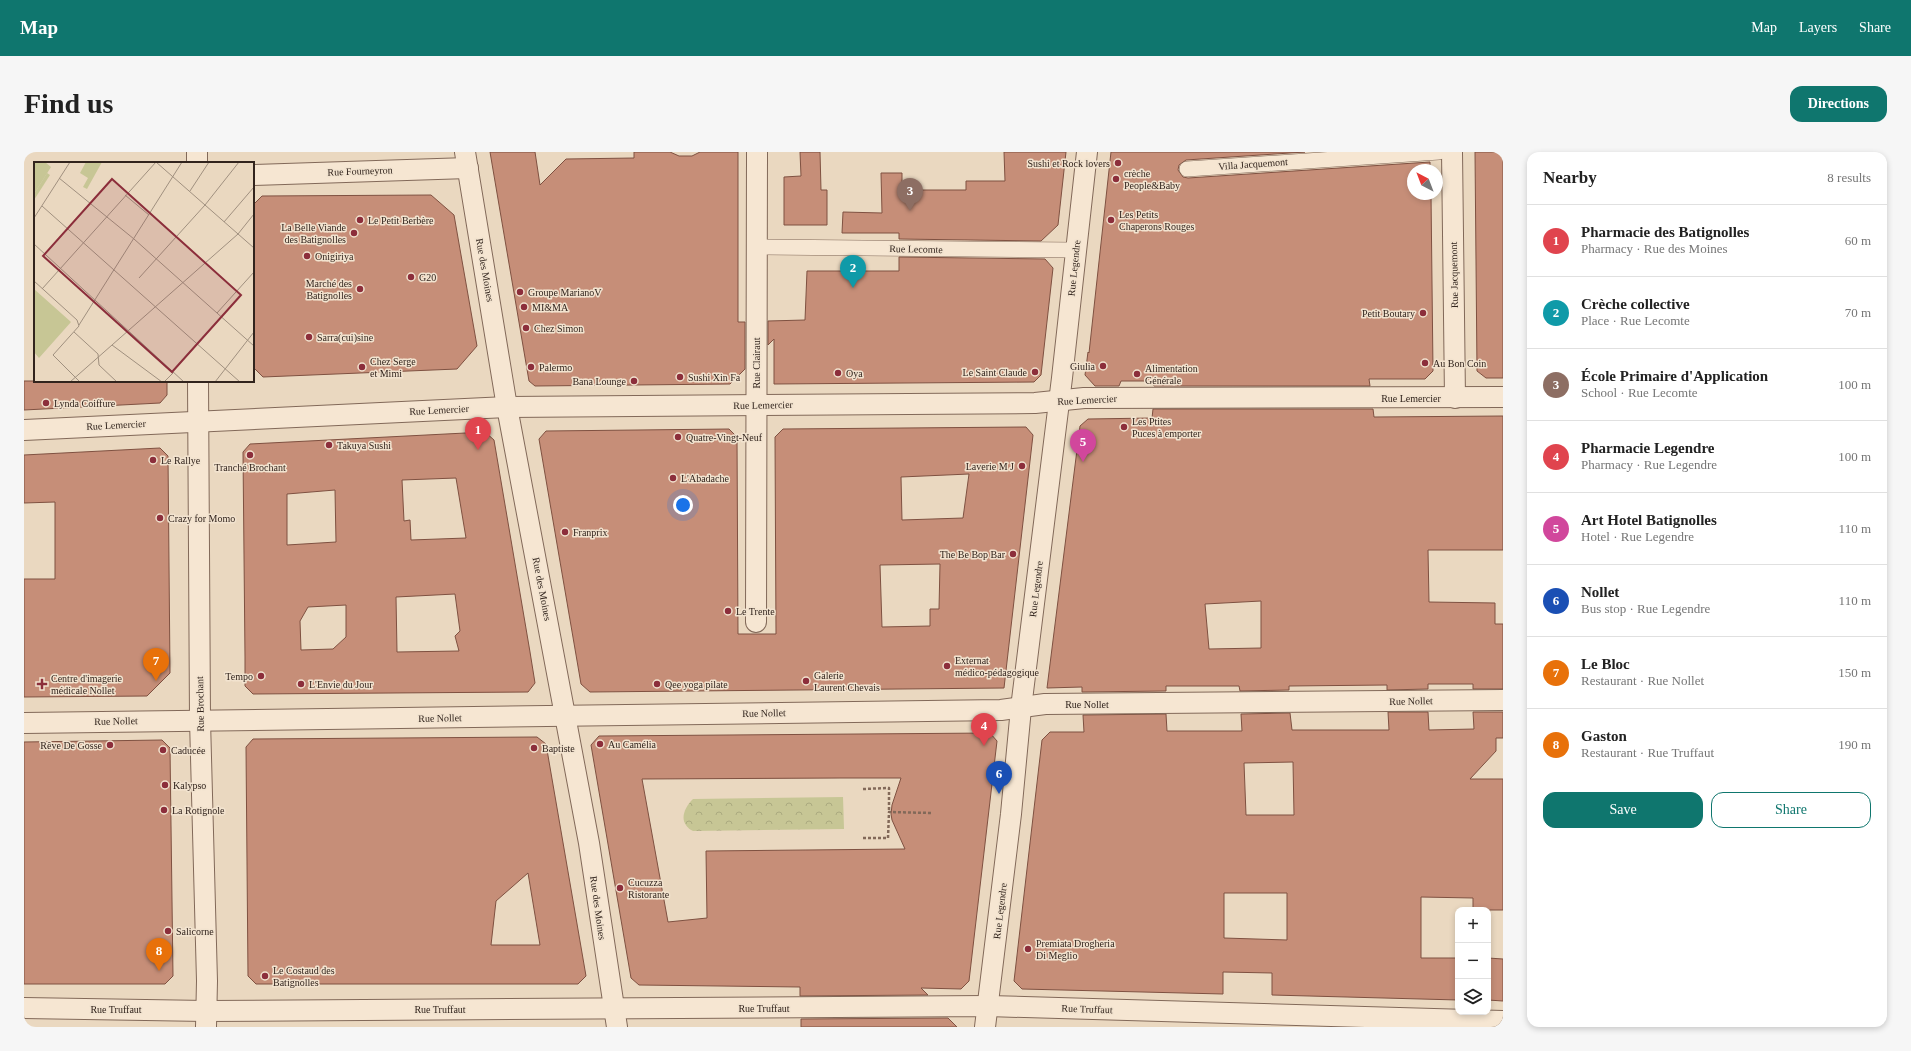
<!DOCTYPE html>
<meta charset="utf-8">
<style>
body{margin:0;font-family:"Times New Roman",serif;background:#f6f6f6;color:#222}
.controls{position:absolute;right:12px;bottom:12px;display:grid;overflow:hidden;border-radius:8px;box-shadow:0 2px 6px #0003}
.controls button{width:36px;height:36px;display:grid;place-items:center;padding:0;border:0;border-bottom:1px solid #e0e0e0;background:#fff;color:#222;font:20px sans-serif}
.compass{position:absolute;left:1383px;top:12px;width:36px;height:36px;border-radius:50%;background:#fff;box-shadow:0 2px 6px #0003;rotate:318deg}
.you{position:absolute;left:659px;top:353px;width:14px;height:14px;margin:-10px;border:3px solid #fff;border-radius:50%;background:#1a73e8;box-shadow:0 0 0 6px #1a73e833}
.badge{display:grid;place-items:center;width:26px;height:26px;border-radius:50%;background:#0f766e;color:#fff;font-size:13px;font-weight:700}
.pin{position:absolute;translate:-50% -33px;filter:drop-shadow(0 1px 2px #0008)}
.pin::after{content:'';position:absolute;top:21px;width:14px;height:12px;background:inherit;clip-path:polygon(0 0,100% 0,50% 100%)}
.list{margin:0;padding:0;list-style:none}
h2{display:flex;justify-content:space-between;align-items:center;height:52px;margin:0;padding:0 16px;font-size:17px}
h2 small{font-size:13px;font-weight:400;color:#767676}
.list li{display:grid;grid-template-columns:26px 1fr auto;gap:12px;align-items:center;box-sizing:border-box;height:72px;padding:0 16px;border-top:1px solid #e0e0e0}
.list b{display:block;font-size:15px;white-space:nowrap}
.list p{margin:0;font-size:13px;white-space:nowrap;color:#767676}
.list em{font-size:13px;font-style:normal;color:#767676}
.actions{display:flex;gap:8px;padding:12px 16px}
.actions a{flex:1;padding:9px 0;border:1px solid #0f766e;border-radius:12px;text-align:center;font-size:14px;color:#0f766e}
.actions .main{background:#0f766e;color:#fff}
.icon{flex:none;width:22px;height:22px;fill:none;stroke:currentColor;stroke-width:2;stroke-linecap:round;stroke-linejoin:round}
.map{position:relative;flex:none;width:1479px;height:875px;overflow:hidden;border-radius:12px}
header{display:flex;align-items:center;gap:24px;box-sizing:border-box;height:56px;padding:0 20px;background:#0f766e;color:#fff}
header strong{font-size:19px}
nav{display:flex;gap:22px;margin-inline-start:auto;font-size:14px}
.intro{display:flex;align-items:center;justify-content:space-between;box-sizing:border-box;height:96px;padding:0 24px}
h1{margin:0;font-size:28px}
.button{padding:10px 18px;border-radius:12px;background:#0f766e;color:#fff;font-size:14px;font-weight:700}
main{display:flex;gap:24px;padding:0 24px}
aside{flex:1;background:#fff;border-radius:12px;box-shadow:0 2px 6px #0003}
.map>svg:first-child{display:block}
.forest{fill:url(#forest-crowns)}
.building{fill:#c68e78;stroke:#7f5141;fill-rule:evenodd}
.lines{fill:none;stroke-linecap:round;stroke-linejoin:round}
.pedestrian-casing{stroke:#826959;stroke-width:16}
.minor-casing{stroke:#826959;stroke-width:22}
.path{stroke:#826959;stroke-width:2.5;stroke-dasharray:3 2;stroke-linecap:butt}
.pedestrian{stroke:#f6e6d2;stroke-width:15}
.minor{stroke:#f6e6d2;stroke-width:20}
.poi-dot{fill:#8c2e3b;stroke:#f2e3cf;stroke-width:1.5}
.labels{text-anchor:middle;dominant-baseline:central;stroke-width:3;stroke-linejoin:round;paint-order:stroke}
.poi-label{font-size:10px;fill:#32241d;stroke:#f2e3cf;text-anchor:start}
.street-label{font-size:10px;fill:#32241d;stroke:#f2e3cf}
.inset-road{fill:none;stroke:#a0907f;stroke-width:1}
.view{fill:#8c2e3b;fill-opacity:0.15;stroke:#8c2e3b;stroke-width:2}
.inset-edge{fill:none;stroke:#32241d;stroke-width:2}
</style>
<header>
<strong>Map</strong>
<nav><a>Map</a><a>Layers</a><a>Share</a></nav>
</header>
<div class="intro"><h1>Find us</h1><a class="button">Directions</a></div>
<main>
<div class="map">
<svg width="1479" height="875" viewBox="0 0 1479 875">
<defs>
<pattern id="forest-crowns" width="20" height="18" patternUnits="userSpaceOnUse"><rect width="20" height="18" fill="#c7c695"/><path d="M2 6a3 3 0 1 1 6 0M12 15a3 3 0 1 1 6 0" fill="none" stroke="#abaa80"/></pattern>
</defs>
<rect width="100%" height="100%" fill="#ead8c0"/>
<path class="forest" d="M819,645L820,677L669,679C654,671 659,657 669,647Z"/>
<g class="building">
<polygon points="466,0 511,0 516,33 542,7 610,6 610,0 646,0 655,4 668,4 676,0 714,0 714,170 721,170 721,217 706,232 511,234 505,229"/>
<polygon points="776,0 796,0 797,38 803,38 803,73 760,73 760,25 777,24"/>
<polygon points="980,0 1042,0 1034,73 1017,89 875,87 875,81 818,81 819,60 858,61 857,21 878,21 878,38 942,38 942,29 981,29"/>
<polygon points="1087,0 1281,0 1162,8 1155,13 1154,18 1159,25 1164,26 1406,10 1406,18 1389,18 1389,42 1407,42 1409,219 1401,227 1345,227 1346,234 1130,234 1130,229 1097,229 1095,234 1071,234 1061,223 1064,200 1065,201"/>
<polygon points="1451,0 1479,0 1479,226 1462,226 1453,219"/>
<polygon points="407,43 430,63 453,194 433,217 239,225 229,215 229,53 238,44"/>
<polygon points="875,105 1021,107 1029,116 1017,223 1010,230 750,232 750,187 744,193 744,169 781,168 783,119 875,119"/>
<polygon points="0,229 143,229 143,243 136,251 0,258"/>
<path d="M1129,257H1349L1350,265L1479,264V398H1404L1405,450L1471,451V472H1479V537H1449V532H1404V537L1363,538V533L1265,534V538L1216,539L1215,534H1142V539L1058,540V535L1023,536L1056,274L1064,267L1128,266ZM1237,449V496L1185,497L1181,452Z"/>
<path d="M1002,275L1009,283L980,536L566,540L557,532L515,287L522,279L705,277L713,285L714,482H752L751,285L759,277ZM945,322L939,366L878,368L877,325ZM916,412L915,457H906V474L858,475L856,413Z"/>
<path d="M461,280L470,288L506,500L511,531L504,540L229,542L221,534V505L219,300L226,292ZM432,326L442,386L387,388L386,368L380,369L378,328ZM311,338L312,390L263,393V342ZM431,442L436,479L431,484L435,499L373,500L372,445ZM322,453V485L309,497L277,498L276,469L284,455Z"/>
<polygon points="136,296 144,304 146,521 123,544 0,545 0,427 31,427 31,350 0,351 0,303"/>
<path d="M1364,560H1404L1405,578L1450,577L1449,560H1479V586H1472V599L1446,627H1479V758H1449V746L1397,745V806H1434V848L1248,843V821L1199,820V842L998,837L990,829L1018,588L1026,580H1060L1059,563L1142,562L1143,579H1218L1217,562L1266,561L1268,578H1365ZM1269,610L1270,663H1222L1220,611ZM1200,741H1263V788L1200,786Z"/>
<path d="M966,581L973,589L945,829L937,837L897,836L904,843L776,844V835L615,833L607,826L567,593L575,584ZM817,626H877L868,653L867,662L868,668L881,697L682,699L683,766L644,770L618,627Z"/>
<path d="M513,585L522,592L562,824L554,832H232L224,824L222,595L229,587ZM504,721L516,793H467L472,749Z"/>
<polygon points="138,588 146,596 149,824 141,832 0,832 0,590"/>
<polygon points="1464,806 1479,807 1479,849 1464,848"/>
<polygon points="924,866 933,875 777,875 777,867"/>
</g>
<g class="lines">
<g class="pedestrian-casing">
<g id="pedestrian">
<polyline points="1163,17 1415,0"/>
<polyline points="733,95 1051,98"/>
</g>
</g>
<g class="minor-casing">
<g id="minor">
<polyline points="173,0 173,11"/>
<polyline points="441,0 483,255 565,691 593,875"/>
<polyline points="1428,0 1431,246"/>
<polyline points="229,23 444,16"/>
<polyline points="174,229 176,568 183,829 182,875"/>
<polyline points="0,278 483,255 1011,251 1060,246 1479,245"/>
<polyline points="732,470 733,0"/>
<polyline points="0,571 977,558 1021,552 1479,548"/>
<polyline points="0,856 182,859 964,854 1479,869"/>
<polyline points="961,875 987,662 997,556 1038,226 1063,0"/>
</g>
</g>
<g class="path">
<polyline points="839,637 865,636 865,660"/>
<polyline points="839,686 864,686 865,660 908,661"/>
</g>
<use href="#pedestrian" class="pedestrian"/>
<use href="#minor" class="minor"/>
</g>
<g class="poi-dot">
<circle cx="1094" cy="11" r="4"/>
<circle cx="1092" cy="27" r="4"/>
<circle cx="336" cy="68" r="4"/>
<circle cx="1087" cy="68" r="4"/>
<circle cx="330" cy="81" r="4"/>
<circle cx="283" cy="104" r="4"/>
<circle cx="387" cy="125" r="4"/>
<circle cx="336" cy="137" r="4"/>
<circle cx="496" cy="140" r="4"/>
<circle cx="500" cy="155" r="4"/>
<circle cx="1399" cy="161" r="4"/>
<circle cx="502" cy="176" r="4"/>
<circle cx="285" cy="185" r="4"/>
<circle cx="1401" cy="211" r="4"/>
<circle cx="1079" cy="214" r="4"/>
<circle cx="338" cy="215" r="4"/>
<circle cx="507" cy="215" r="4"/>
<circle cx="1011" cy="220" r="4"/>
<circle cx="814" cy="221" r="4"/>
<circle cx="1113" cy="222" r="4"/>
<circle cx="656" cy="225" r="4"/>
<circle cx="610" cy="229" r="4"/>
<circle cx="22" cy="251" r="4"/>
<circle cx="1100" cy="275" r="4"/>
<circle cx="654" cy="285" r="4"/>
<circle cx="305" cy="293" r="4"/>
<circle cx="226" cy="303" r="4"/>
<circle cx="129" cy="308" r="4"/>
<circle cx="998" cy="314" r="4"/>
<circle cx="649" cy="326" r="4"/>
<circle cx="136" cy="366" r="4"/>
<circle cx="541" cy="380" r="4"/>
<circle cx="989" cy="402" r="4"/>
<circle cx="704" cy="459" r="4"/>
<circle cx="923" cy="514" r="4"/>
<circle cx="237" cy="524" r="4"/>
<circle cx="782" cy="529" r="4"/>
<path d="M16 526h4v4h4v4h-4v4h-4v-4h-4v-4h4z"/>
<circle cx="277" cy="532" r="4"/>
<circle cx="633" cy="532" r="4"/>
<circle cx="576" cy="592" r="4"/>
<circle cx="86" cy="593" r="4"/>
<circle cx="510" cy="596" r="4"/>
<circle cx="139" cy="598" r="4"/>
<circle cx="141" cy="633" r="4"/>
<circle cx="140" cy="658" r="4"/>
<circle cx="596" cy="736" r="4"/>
<circle cx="144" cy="779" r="4"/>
<circle cx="1004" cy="797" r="4"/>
<circle cx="241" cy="824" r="4"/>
</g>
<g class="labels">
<g class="poi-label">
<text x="1086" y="11" text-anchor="end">Sushi et Rock lovers</text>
<text x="1100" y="21">crèche<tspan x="1100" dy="12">People&amp;Baby</tspan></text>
<text x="1095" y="62">Les Petits<tspan x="1095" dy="12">Chaperons Rouges</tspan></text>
<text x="344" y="68">Le Petit Berbère</text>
<text x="322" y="75" text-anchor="end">La Belle Viande<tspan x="322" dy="12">des Batignolles</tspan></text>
<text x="291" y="104">Onigiriya</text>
<text x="395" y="125">G20</text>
<text x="328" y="131" text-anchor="end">Marché des<tspan x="328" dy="12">Batignolles</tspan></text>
<text x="504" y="140">Groupe MarianoV</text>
<text x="508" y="155">MI&amp;MA</text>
<text x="1391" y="161" text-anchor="end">Petit Boutary</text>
<text x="510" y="176">Chez Simon</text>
<text x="293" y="185">Sarra(cui)sine</text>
<text x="346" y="209">Chez Serge<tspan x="346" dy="12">et Mimi</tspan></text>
<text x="1409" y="211">Au Bon Coin</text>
<text x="1071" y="214" text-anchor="end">Giulia</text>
<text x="515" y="215">Palermo</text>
<text x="1121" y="216">Alimentation<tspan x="1121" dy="12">Générale</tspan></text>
<text x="1003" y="220" text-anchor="end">Le Saint Claude</text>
<text x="822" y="221">Oya</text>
<text x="664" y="225">Sushi Xin Fa</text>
<text x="602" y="229" text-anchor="end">Bana Lounge</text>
<text x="30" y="251">Lynda Coiffure</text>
<text x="1108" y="269">Les Ptites<tspan x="1108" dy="12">Puces à emporter</tspan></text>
<text x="662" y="285">Quatre-Vingt-Neuf</text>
<text x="313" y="293">Takuya Sushi</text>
<text x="137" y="308">Le Rallye</text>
<text x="990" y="314" text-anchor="end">Laverie M J</text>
<text x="226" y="315" text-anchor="middle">Tranché Brochant</text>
<text x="657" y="326">L'Abadache</text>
<text x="144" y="366">Crazy for Momo</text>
<text x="549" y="380">Franprix</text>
<text x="981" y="402" text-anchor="end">The Be Bop Bar</text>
<text x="712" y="459">Le Trente</text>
<text x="931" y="508">Externat<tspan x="931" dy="12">médico-pédagogique</tspan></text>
<text x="790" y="523">Galerie<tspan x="790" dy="12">Laurent Chevais</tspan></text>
<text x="229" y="524" text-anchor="end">Tempo</text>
<text x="27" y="526">Centre d'imagerie<tspan x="27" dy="12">médicale Nollet</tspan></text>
<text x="285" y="532">L'Envie du Jour</text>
<text x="641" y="532">Qee yoga pilate</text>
<text x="584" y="592">Au Camélia</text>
<text x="78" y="593" text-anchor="end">Rêve De Gosse</text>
<text x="518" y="596">Baptiste</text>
<text x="147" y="598">Caducée</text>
<text x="149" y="633">Kalypso</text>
<text x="148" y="658">La Rotignole</text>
<text x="604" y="730">Cucuzza<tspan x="604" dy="12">Ristorante</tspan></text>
<text x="152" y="779">Salicorne</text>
<text x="1012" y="791">Premiata Drogheria<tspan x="1012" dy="12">Di Meglio</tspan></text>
<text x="249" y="818">Le Costaud des<tspan x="249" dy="12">Batignolles</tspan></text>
</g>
<g class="street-label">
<text transform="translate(1229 12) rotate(-4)">Villa Jacquemont</text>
<text transform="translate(336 19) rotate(-2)">Rue Fourneyron</text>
<text transform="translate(892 97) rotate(1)">Rue Lecomte</text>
<text transform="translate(1050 116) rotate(-84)">Rue Legendre</text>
<text transform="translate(461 118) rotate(80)">Rue des Moines</text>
<text transform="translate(1430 123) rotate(-91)">Rue Jacquemont</text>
<text transform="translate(732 211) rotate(-90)">Rue Clairaut</text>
<text x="1387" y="246">Rue Lemercier</text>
<text transform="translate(1063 248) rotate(-3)">Rue Lemercier</text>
<text transform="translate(739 253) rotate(-1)">Rue Lemercier</text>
<text transform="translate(415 258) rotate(-3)">Rue Lemercier</text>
<text transform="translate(92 273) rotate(-3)">Rue Lemercier</text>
<text transform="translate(518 437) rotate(79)">Rue des Moines</text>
<text transform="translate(1012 437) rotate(-83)">Rue Legendre</text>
<text transform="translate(1387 549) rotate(-1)">Rue Nollet</text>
<text transform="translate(176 552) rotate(-91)">Rue Brochant</text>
<text x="1063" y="552">Rue Nollet</text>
<text transform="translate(740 561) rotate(-1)">Rue Nollet</text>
<text transform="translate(416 566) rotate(-1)">Rue Nollet</text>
<text transform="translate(92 569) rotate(-1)">Rue Nollet</text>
<text transform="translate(574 756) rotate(82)">Rue des Moines</text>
<text transform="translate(976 759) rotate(-83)">Rue Legendre</text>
<text x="740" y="856">Rue Truffaut</text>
<text x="92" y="857">Rue Truffaut</text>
<text x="416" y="857">Rue Truffaut</text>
<text transform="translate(1063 857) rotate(2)">Rue Truffaut</text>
</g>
</g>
<g transform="translate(10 10)">
<rect width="220" height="220" fill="#ead8c0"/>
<path d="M13,11L16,13L0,38V32Z" fill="#c7c695"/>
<path d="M0,0H11L17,5L0,32ZM0,127L37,160L5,196L0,190Z" fill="#c7c695"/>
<path d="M52,0H68L53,27L49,25L54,16L46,11Z" fill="#c7c695"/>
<path class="inset-road" d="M122,0L220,86M25,16L100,77L220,184M156,29L175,0M91,33L115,53M8,44L206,220M0,56L36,0M190,60L220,25M0,82L150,220M105,116L171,43L205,0M0,119L43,158L45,164L19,193L46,220M8,127L122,0M183,151L220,110M45,163L148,0M40,170L64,192L65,203M78,183L128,220M65,203L83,220M36,220L204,72L220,52M130,220L140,210M181,220L220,170"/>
<path class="view" d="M78,17L207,133L138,210L9,94Z"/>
<rect width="220" height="220" class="inset-edge"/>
</g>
</svg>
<div class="controls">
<button>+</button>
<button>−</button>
<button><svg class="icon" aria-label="layers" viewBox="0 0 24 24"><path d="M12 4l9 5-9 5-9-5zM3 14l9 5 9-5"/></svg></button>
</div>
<svg class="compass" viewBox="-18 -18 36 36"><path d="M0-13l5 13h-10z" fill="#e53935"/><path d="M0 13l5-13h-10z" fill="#767676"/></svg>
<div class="you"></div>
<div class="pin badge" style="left:454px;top:298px;background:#e0444e">1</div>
<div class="pin badge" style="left:829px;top:136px;background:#0f9aa8">2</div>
<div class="pin badge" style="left:886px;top:59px;background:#8d6e63">3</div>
<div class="pin badge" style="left:960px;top:594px;background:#e0444e">4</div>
<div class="pin badge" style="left:1059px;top:310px;background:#d1479c">5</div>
<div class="pin badge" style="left:975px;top:642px;background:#1a4fb4">6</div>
<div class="pin badge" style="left:132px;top:529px;background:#e8710a">7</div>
<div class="pin badge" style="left:135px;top:819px;background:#e8710a">8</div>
</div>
<aside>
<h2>Nearby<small>8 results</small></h2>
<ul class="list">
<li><span class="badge" style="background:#e0444e">1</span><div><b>Pharmacie des Batignolles</b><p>Pharmacy · Rue des Moines</p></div><em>60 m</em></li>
<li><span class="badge" style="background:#0f9aa8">2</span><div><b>Crèche collective</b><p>Place · Rue Lecomte</p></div><em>70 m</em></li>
<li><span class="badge" style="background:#8d6e63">3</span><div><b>École Primaire d'Application</b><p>School · Rue Lecomte</p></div><em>100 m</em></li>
<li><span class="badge" style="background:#e0444e">4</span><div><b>Pharmacie Legendre</b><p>Pharmacy · Rue Legendre</p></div><em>100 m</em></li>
<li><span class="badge" style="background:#d1479c">5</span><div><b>Art Hotel Batignolles</b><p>Hotel · Rue Legendre</p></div><em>110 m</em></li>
<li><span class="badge" style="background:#1a4fb4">6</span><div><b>Nollet</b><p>Bus stop · Rue Legendre</p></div><em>110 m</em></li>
<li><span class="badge" style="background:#e8710a">7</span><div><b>Le Bloc</b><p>Restaurant · Rue Nollet</p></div><em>150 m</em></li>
<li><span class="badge" style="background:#e8710a">8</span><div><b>Gaston</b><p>Restaurant · Rue Truffaut</p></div><em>190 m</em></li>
</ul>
<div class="actions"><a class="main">Save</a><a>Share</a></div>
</aside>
</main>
